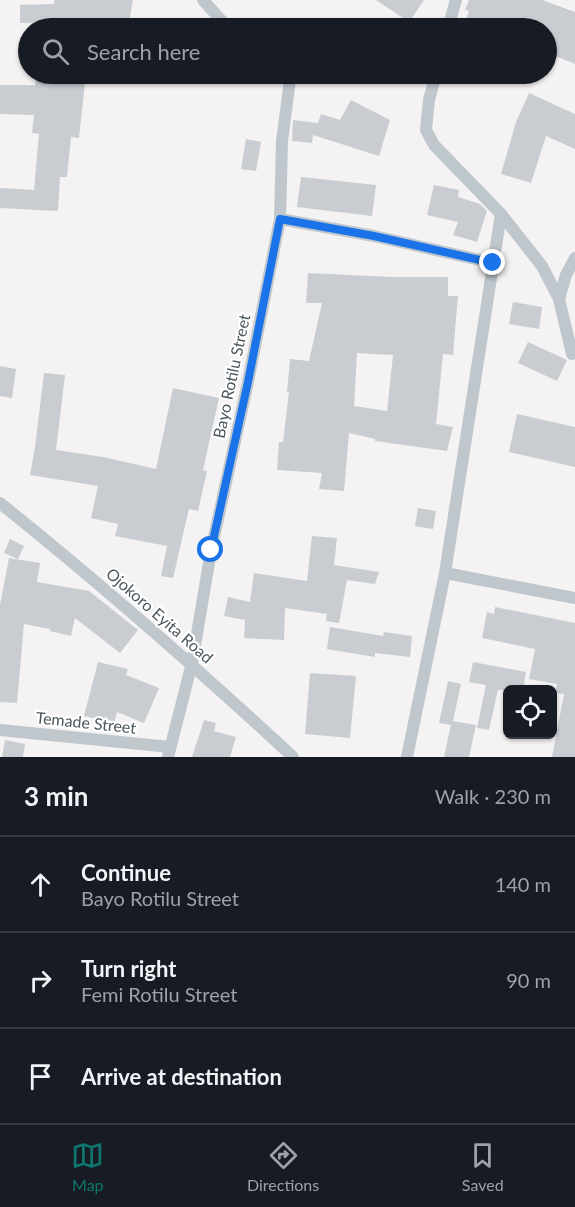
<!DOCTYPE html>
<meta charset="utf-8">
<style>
body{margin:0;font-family:Lato,sans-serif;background:#242831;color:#f1f3f6}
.controls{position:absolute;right:18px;bottom:18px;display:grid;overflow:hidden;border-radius:9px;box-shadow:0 2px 4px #0004}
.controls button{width:54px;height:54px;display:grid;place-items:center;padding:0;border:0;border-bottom:2px solid #363941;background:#171b24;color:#f1f3f6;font:30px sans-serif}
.stop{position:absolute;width:18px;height:18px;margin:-14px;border:4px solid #1a73e8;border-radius:50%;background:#fff}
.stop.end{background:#1a73e8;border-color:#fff;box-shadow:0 2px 6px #0008}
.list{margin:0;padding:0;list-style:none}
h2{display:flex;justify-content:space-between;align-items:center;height:78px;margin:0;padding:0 24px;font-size:26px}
h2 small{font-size:20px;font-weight:400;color:#9ea1a6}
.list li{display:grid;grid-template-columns:39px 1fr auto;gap:18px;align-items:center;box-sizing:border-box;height:96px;padding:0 24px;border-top:2px solid #363941}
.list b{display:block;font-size:22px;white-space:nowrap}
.list p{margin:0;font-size:20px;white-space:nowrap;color:#9ea1a6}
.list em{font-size:20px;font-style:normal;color:#9ea1a6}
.icon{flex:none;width:33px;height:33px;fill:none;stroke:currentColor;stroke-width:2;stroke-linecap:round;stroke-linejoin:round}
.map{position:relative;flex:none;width:575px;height:757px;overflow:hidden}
.search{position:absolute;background:#171b24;box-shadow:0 2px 4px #0004;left:18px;right:18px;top:18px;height:66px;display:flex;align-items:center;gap:15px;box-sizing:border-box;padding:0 21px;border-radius:33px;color:#9ea1a6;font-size:22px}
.sheet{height:366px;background:#171b24}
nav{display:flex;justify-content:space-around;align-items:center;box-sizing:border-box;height:84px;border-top:2px solid #363941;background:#171b24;font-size:16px;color:#9ea1a6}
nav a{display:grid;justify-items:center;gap:3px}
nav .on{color:#0f766e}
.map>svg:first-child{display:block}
.building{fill:#c9cdd1;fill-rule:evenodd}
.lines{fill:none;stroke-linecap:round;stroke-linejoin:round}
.street{stroke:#bfc7cd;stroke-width:12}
.route{stroke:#1a73e8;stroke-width:8}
.labels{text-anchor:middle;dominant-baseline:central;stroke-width:4.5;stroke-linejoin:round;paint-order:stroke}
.street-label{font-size:16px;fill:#4b575e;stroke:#fff}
</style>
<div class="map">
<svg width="575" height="757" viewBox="0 0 575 757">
<rect width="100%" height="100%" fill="#f4f2f2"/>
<g class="building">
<polygon points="54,0 133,0 128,28 48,27 48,22 20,23 20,5 54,4"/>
<polygon points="376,0 424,0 409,22"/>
<polygon points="469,0 542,0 575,12 575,64 546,52 546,28 463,28 469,11 465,10"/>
<polygon points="36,74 86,74 79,138 71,137 67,177 60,177 58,211 0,208 0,188 34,190 39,134 32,133 34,115 0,114 0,85 35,85"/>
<polygon points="529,93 575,114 575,149 546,136 531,183 501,174 516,122"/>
<polygon points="351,100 390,120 379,156 313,135 312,143 292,141 293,120 318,123 321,114 340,120"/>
<polygon points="246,139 261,142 256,171 241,169"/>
<polygon points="301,177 376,185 372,216 297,207"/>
<polygon points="434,185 459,190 458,197 480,204 487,211 477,242 453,235 458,222 427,215"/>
<path d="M308,273L392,277H448V296H458L453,355L443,354L436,424L453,427L447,451L375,441V439L349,433L344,491L319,489L322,473L277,470L279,442H283L289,392H287L290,359L309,361L322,303H306ZM357,353L393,355L387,411L354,406Z"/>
<polygon points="513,302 542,307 539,329 509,324"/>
<polygon points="528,342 567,360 557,381 518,363"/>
<polygon points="0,366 16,369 12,398 0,396"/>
<polygon points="44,373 65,375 56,450 103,457 156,469 173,388 219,398 203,470 207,471 198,511 189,509 173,578 161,576 167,546 115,536 118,524 91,518 98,486 30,475 35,447"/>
<polygon points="517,414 575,427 575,467 509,452"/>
<polygon points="418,508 436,511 433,529 415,526"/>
<polygon points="312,536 337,538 334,565 379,572 375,584 347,580 339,623 326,621 327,614 285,608 284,640 244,638 245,620 224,616 228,597 250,602 254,573 307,581"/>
<polygon points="10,539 24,546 18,559 4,553"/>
<polygon points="9,558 40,563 37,582 89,591 138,630 120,653 75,618 71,636 50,631 50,629 24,624 17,703 0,702 0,605"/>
<polygon points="495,607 575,623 575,757 552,757 564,694 555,693 557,684 529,679 535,649 482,638 487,612 494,614"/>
<polygon points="330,627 383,636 384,632 412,636 410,657 375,653 375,657 327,649"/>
<polygon points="98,662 128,669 126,675 159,688 144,723 117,712 114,723 84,716"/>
<polygon points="473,662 526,672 523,690 498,690 489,730 477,728 486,685 469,682"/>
<polygon points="310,673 356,676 350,738 305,734"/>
<polygon points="448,681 461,684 453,721 476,725 469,757 444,757 451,725 439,723"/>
<polygon points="204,720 216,723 214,731 236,737 230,757 192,757"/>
<polygon points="5,740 25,744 23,757 2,757"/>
</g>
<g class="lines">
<g class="street">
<polyline points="203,0 228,28"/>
<polyline points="448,28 456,0"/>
<polyline points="436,74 429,100 426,130 434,145 501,214 542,266 559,299 572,354"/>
<polyline points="280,219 374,236 493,263"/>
<polyline points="559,299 566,275 575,258"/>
<path d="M0,503C101,584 198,669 293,757"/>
<polyline points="445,573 575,598"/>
<polyline points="0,730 170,747"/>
<polyline points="168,757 192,663 211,551 248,382 280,219 282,141 290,80 286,74"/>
<polyline points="407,757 445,573 501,214"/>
</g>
</g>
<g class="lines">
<polyline class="route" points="211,550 248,382 280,219 374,236 493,263"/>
</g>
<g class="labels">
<g class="street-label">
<text transform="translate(231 376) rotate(-78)">Bayo Rotilu Street</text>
<text transform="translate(160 615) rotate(41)">Ojokoro Eyita Road</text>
<text transform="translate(86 722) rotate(6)">Temade Street</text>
</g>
</g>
</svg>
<div class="controls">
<button><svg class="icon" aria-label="locate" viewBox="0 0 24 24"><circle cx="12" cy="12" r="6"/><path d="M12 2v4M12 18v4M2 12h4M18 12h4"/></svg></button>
</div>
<div class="stop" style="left:211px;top:550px"></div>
<div class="stop end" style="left:493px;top:263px"></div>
<div class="search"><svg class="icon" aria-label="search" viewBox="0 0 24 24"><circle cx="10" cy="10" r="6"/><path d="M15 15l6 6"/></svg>Search here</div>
</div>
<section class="sheet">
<h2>3 min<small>Walk · 230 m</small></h2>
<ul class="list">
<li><svg class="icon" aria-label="ahead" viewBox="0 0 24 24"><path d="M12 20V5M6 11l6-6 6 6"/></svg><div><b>Continue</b><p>Bayo Rotilu Street</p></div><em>140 m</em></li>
<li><svg class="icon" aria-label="right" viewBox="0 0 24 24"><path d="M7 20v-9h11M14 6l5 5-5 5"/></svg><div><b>Turn right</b><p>Femi Rotilu Street</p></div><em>90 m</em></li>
<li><svg class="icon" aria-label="arrive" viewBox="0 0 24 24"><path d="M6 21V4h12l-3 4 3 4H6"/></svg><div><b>Arrive at destination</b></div></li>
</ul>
</section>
<nav>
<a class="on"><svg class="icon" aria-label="map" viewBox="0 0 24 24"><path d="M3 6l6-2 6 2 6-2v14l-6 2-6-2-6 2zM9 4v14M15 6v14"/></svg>Map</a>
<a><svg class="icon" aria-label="directions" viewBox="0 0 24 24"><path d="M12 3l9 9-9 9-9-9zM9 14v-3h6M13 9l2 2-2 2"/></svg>Directions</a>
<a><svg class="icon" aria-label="saved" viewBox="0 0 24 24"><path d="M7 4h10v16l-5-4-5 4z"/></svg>Saved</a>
</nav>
